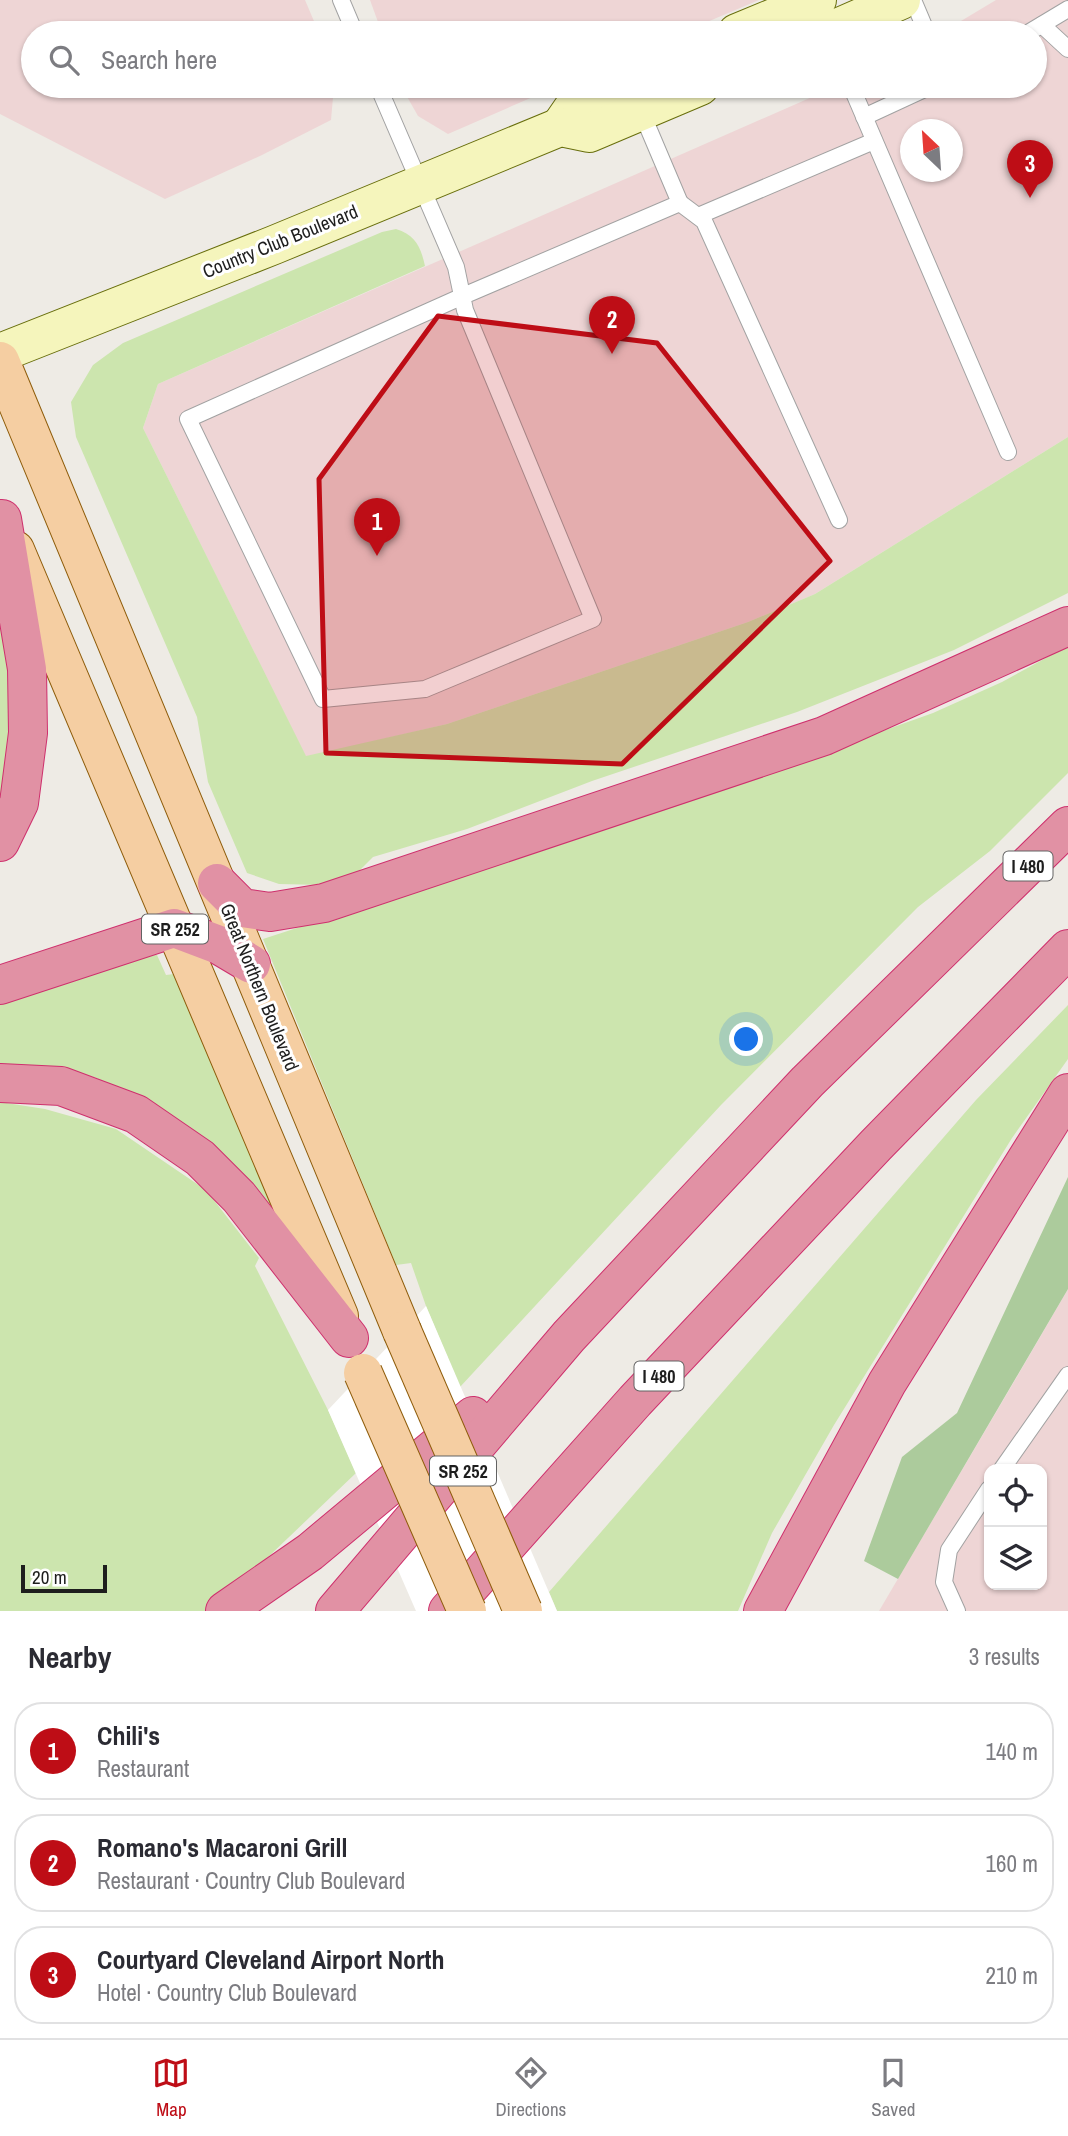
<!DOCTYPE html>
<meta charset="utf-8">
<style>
body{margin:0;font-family:"Archivo Narrow",sans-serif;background:#f7f7f7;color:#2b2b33}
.controls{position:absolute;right:21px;bottom:21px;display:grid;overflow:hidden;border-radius:14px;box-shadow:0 2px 5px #0004}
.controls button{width:63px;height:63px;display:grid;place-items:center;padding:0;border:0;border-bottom:2px solid #e1e1e2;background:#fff;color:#2b2b33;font:35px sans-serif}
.compass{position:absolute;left:900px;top:119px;width:63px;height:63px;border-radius:50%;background:#fff;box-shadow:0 2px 5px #0004;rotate:335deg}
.scale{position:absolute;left:21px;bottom:18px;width:86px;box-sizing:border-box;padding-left:7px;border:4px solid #1e1e1e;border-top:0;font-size:19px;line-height:24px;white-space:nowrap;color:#1e1e1e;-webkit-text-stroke:5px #fff;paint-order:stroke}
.you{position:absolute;left:747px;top:1040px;width:24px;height:24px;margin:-18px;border:5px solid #fff;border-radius:50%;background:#1a73e8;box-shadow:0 0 0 10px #1a73e833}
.badge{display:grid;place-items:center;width:46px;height:46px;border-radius:50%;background:#be0d16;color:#fff;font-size:23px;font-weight:700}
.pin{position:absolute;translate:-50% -58px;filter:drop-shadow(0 2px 4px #0008)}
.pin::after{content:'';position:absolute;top:37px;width:24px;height:21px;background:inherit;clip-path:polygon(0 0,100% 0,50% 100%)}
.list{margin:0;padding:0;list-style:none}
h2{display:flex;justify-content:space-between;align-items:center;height:91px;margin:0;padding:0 28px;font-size:30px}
h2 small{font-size:23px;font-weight:400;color:#7c7c81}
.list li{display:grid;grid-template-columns:46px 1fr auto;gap:21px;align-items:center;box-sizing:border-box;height:98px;margin:0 14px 14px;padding:0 14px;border:2px solid #e1e1e2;border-radius:28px}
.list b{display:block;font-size:26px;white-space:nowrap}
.list p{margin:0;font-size:23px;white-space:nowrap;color:#7c7c81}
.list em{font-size:23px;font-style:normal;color:#7c7c81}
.icon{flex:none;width:38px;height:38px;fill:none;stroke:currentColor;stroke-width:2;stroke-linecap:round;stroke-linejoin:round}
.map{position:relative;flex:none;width:1068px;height:1611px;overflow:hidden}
.search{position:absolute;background:#fff;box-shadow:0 2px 5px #0004;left:21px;right:21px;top:21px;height:77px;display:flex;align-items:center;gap:18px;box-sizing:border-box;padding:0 24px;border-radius:38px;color:#7c7c81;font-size:26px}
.sheet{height:427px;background:#fff}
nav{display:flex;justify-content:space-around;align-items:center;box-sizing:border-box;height:98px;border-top:2px solid #e1e1e2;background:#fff;font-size:19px;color:#7c7c81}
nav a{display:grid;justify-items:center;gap:4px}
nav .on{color:#be0d16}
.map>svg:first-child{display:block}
.commercial{fill:#eed5d5;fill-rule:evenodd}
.grass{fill:#cce5ae}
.forest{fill:#accb9c}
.pier{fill:#fff}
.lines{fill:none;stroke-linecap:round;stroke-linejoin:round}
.lane-casing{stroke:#a2a2a2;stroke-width:18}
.secondary-casing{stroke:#686e0c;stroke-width:40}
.primary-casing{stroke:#8e5c0a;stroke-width:40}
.highway-casing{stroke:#ce306d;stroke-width:40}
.lane{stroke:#fff;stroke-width:16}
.secondary{stroke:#f5f5bc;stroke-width:38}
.primary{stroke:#f5cea2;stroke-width:38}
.highway{stroke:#e191a4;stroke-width:38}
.primary-bridge-casing{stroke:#8e5c0a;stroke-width:40;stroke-linecap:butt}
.primary-bridge{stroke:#f5cea2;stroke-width:38}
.marked{fill:#be0d16;fill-opacity:0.2;stroke:#be0d16;stroke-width:5;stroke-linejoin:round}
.labels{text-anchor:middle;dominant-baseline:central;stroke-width:6;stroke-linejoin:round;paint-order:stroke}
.shield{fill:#fff;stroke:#626262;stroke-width:2}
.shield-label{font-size:18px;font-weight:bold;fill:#1e1e1e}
.street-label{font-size:19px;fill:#1e1e1e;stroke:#fff}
</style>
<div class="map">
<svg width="1068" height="1611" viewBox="0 0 1068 1611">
<rect width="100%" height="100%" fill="#eeebe5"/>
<g class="commercial">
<polygon points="0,0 305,0 319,33 33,33 33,86 334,86 331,120 262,155 165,199 0,114"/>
<polygon points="370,0 759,0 681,33 382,33"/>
<path d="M996,0H1068V437L815,594L748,622L447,724L306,757L143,428L158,384L837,86H1035V33H941ZM911,130H953V172H911Z"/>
<polygon points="401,86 558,86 448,134 418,116"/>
<path d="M1068,1289V1611H879L1018,1375ZM989,1469H1042V1585H989Z"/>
</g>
<g class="grass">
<path d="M396,229C416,235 421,248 425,266L158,384L143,428L306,756L447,724L748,622L815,594L1068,437V593L954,650L797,712L592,781L467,829L373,857L354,876L322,885L279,884L247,873L208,782L197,717L76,437L71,402L93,365L123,343L382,232Z"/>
<polygon points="0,618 23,689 0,827"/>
<polygon points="1068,646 1068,773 990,851 918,907 721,1105 460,1387 426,1306 411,1263 396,1265 263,939 678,804 933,713 1002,682"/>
<polygon points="157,955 166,975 174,974 285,1236 150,1103 94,1077 0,1065 0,999 115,959"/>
<polygon points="1068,1005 1068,1059 1012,1138 834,1425 772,1533 738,1611 557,1611 549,1592 976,1100"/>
<polygon points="0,1102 45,1109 116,1129 206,1190 259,1258 255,1266 328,1410 356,1473 220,1603 206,1611 0,1611"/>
</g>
<polygon class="forest" points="1068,1177 1068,1289 898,1579 864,1561 902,1457 957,1413"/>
<polygon class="pier" points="426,1306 557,1611 416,1611 328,1410"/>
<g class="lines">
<g class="lane-casing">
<g id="lane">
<polyline points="341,0 355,33"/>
<polyline points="913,0 927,33"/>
<polyline points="1042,25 1068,49"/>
<polyline points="1028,33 1068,9"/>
<polyline points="378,86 456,267 465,310 593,619 425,689 323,699 188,419 463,296 680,203 641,111"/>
<polyline points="851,86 1008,452"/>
<polyline points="864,117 931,86"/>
<polyline points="680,203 704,221 839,520"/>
<polyline points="698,216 874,141"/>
<polyline points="1002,1469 1068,1375"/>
<polyline points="957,1611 944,1582 949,1550 989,1489"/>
</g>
</g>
<g class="secondary-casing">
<g id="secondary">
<polyline points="737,33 817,0"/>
<polyline points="826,33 901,0"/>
<polyline points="560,127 580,98 611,86"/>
<polyline points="0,353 274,245 560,127 589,133 700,86"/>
</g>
</g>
<g class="primary-casing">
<g id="primary">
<polyline points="0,361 402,1331"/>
<polyline points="15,550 339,1316"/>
</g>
</g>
<g class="highway-casing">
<g id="highway">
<polyline points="0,842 19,803 28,733 27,669 2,519"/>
<polyline points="217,883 242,908 270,912 324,903 824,736 1068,626"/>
<polyline points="0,985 174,928 219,945 251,964"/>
<polyline points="0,1083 61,1086 136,1114 200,1158 239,1197 349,1338"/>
<polyline points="225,1611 310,1552 473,1416"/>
<polyline points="335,1611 569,1336 807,1082 1068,826"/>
<polyline points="448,1611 635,1401 876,1145 1068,949"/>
<polyline points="763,1611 887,1383 1068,1093"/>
</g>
</g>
<use href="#lane" class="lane"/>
<use href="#secondary" class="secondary"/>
<use href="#primary" class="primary"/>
<use href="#highway" class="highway"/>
<g class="primary-bridge-casing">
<g id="primary-bridge">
<polyline points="402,1331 523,1611"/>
<polyline points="363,1373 467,1611"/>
</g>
</g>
<use href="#primary-bridge" class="primary-bridge"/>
</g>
<path class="marked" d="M438,316L657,343L830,561L622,764L326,753L319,479Z"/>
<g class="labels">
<g class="shield">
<rect x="1003.5" y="851.5" width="49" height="29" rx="5"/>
<rect x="142" y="914.5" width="66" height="29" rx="5"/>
<rect x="634.5" y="1361.5" width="49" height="29" rx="5"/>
<rect x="430" y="1456.5" width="66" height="29" rx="5"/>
</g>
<g class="shield-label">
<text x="1028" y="866">I 480</text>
<text x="175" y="929">SR 252</text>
<text x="659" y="1376">I 480</text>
<text x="463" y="1471">SR 252</text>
</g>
<g class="street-label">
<text transform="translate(280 241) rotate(-22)">Country Club Boulevard</text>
<text transform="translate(260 987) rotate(68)">Great Northern Boulevard</text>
</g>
</g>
</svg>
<div class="controls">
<button><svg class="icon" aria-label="locate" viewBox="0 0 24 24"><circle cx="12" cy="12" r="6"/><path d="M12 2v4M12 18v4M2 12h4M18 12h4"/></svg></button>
<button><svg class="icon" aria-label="layers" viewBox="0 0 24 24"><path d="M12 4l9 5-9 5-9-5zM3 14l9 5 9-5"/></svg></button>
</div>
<svg class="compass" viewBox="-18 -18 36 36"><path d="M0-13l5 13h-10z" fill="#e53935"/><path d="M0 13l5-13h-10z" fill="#7c7c81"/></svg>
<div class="scale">20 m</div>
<div class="you"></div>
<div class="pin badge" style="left:377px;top:556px">1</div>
<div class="pin badge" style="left:612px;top:354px">2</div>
<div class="pin badge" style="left:1030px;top:198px">3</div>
<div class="search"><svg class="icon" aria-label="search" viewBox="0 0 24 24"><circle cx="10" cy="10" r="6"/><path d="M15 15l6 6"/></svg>Search here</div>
</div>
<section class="sheet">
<h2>Nearby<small>3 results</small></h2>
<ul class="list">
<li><span class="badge">1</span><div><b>Chili's</b><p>Restaurant</p></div><em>140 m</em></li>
<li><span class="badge">2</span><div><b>Romano's Macaroni Grill</b><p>Restaurant · Country Club Boulevard</p></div><em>160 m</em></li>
<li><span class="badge">3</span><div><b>Courtyard Cleveland Airport North</b><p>Hotel · Country Club Boulevard</p></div><em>210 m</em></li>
</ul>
</section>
<nav>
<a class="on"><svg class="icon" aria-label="map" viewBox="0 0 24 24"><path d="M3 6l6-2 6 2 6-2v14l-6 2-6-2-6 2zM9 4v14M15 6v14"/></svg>Map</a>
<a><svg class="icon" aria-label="directions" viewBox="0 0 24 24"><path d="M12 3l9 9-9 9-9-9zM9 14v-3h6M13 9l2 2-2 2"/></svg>Directions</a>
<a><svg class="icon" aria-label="saved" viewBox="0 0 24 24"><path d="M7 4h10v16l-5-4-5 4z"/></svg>Saved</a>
</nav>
